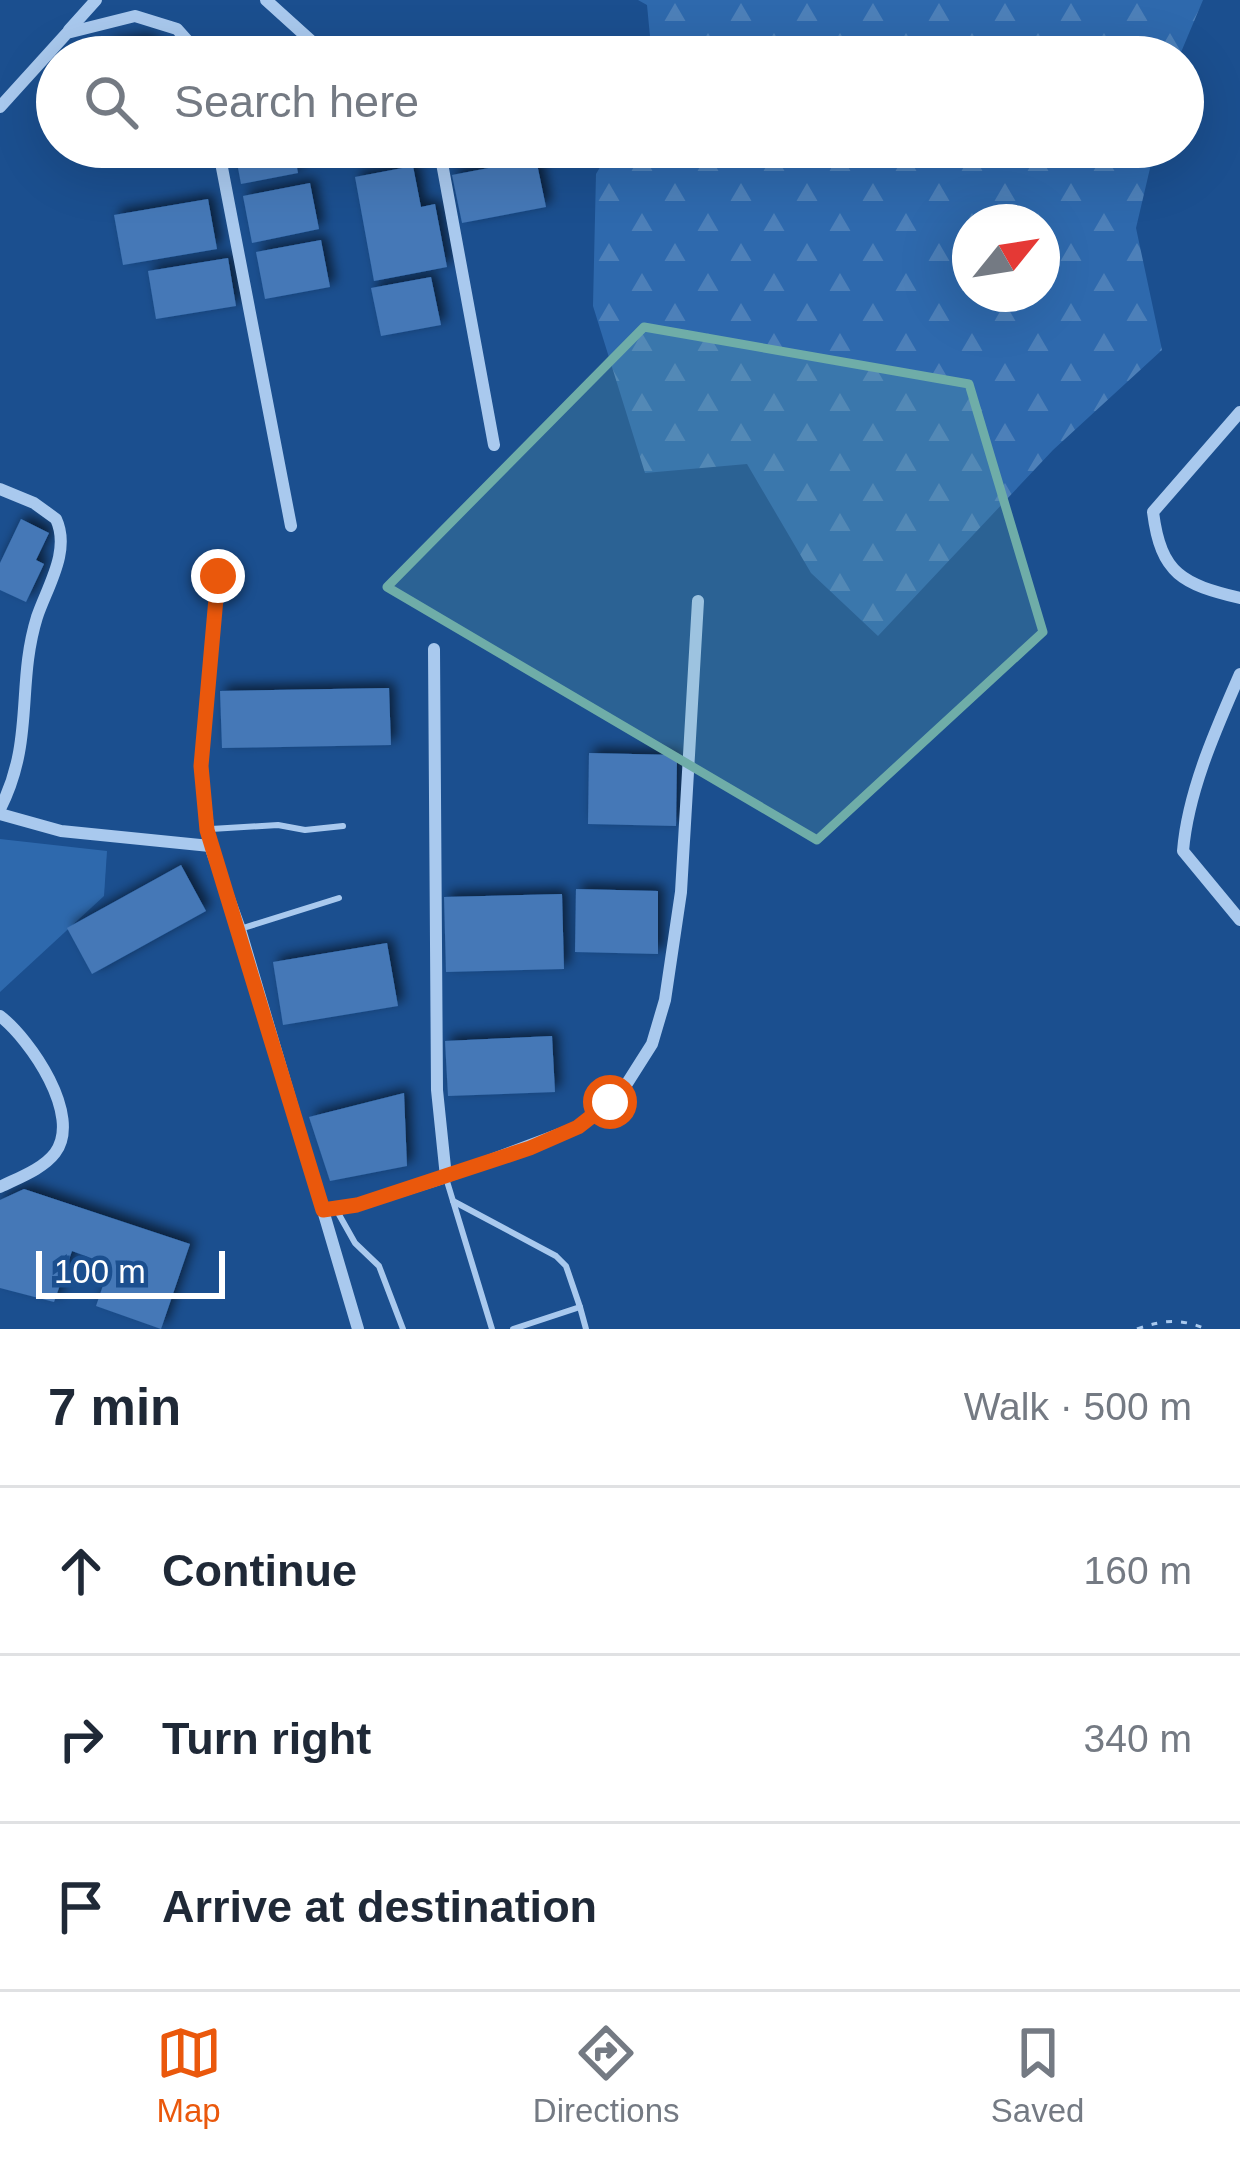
<!DOCTYPE html>
<meta charset="utf-8">
<style>
body{margin:0;font-family:Helvetica,sans-serif;background:#f2f2f3;color:#1f2937}
.compass{position:absolute;left:952px;top:204px;width:108px;height:108px;border-radius:50%;background:#fff;box-shadow:0 12px 48px #0002;rotate:60deg}
.scale{position:absolute;left:36px;bottom:30px;width:189px;box-sizing:border-box;padding-left:12px;border:6px solid #fff;border-top:0;font-size:33px;line-height:42px;white-space:nowrap;color:#fff;-webkit-text-stroke:9px #1b4f8f;paint-order:stroke}
.stop{position:absolute;width:36px;height:36px;margin:-27px;border:9px solid #ea580c;border-radius:50%;background:#fff}
.stop.end{background:#ea580c;border-color:#fff;box-shadow:0 3px 12px #0008}
.list{margin:0;padding:0;list-style:none}
h2{display:flex;justify-content:space-between;align-items:center;height:156px;margin:0;padding:0 48px;font-size:51px}
h2 small{font-size:39px;font-weight:400;color:#747a83}
.list li{display:grid;grid-template-columns:78px 1fr auto;gap:36px;align-items:center;box-sizing:border-box;height:168px;padding:0 48px;border-top:3px solid #e0e1e3}
.list b{display:block;font-size:45px;white-space:nowrap}
.list em{font-size:39px;font-style:normal;color:#747a83}
.icon{flex:none;width:66px;height:66px;fill:none;stroke:currentColor;stroke-width:2;stroke-linecap:round;stroke-linejoin:round}
.map{position:relative;flex:none;width:1240px;height:1329px;overflow:hidden}
.search{position:absolute;background:#fff;box-shadow:0 12px 48px #0002;left:36px;right:36px;top:36px;height:132px;display:flex;align-items:center;gap:30px;box-sizing:border-box;padding:0 42px;border-radius:66px;color:#747a83;font-size:45px}
.sheet{height:660px;background:#fff}
nav{display:flex;justify-content:space-around;align-items:center;box-sizing:border-box;height:168px;border-top:3px solid #e0e1e3;background:#fff;font-size:33px;color:#747a83}
nav a{display:grid;justify-items:center;gap:6px}
nav .on{color:#ea580c}
.map>svg:first-child{display:block}
.grass{fill:#2e69ad}
.forest{fill:url(#forest-firs);fill-rule:evenodd}
.building{fill:#4478b7;filter:url(#shadow)}
.lines{fill:none;stroke-linecap:round;stroke-linejoin:round}
.path{stroke:#a9c9ee;stroke-width:3;stroke-dasharray:6 9;stroke-linecap:butt}
.lane{stroke:#a9c9ee;stroke-width:6}
.street{stroke:#a9c9ee;stroke-width:12}
.route{stroke:#ea580c;stroke-width:15}
.marked{fill:#6fada8;fill-opacity:0.2;stroke:#6fada8;stroke-width:9;stroke-linejoin:round}
</style>
<div class="map">
<svg width="1240" height="1329" viewBox="0 0 1240 1329">
<defs>
<pattern id="forest-firs" width="22" height="20" patternUnits="userSpaceOnUse" patternTransform="scale(3)"><rect width="22" height="20" fill="#2e69ad"/><path d="M5 1l3.5 6h-7zM16 11l3.5 6h-7z" fill="#4d80b9"/></pattern>
<filter id="shadow"><feDropShadow dx="5.5" dy="-5.5" stdDeviation="6" flood-color="#0009"/></filter>
</defs>
<rect width="100%" height="100%" fill="#1b4f8f"/>
<polygon class="grass" points="0,839 107,851 104,896 0,992"/>
<g class="forest">
<polygon points="638,0 1203,0 1179,57 652,57 647,5"/>
<path d="M612,147H1155L1136,228L1162,350L1053,450L878,636L811,573L747,464L645,473L593,306L596,174ZM970,222H1042V294H970Z"/>
</g>
<g class="building">
<polygon points="145,39 171,57 108,57 106,45"/>
<polygon points="234,147 293,147 298,173 241,184"/>
<polygon points="455,147 533,147 533,149 458,164"/>
<polygon points="536,159 546,207 462,223 452,175"/>
<polygon points="413,166 421,207 435,204 447,267 374,281 355,177"/>
<polygon points="310,183 319,229 252,243 243,196"/>
<polygon points="208,199 217,249 123,265 114,215"/>
<polygon points="321,240 330,287 265,299 256,252"/>
<polygon points="228,258 236,306 156,319 148,271"/>
<polygon points="431,277 441,325 381,336 371,288"/>
<polygon points="21,519 49,533 36,560 44,564 26,602 0,590 0,563"/>
<polygon points="389,688 391,745 222,748 220,691"/>
<polygon points="589,753 677,755 676,826 588,824"/>
<polygon points="181,865 206,911 92,974 67,928"/>
<polygon points="576,889 658,891 658,954 575,952"/>
<polygon points="562,894 564,969 446,972 444,897"/>
<polygon points="387,943 398,1006 283,1025 273,962"/>
<polygon points="552,1036 555,1092 448,1096 445,1041"/>
<polygon points="404,1093 407,1166 330,1181 309,1117"/>
<polygon points="24,1189 190,1244 161,1329 96,1306 110,1265 72,1251 54,1302 0,1288 0,1200"/>
</g>
<g class="lines">
<path class="path" d="M1137,1329C1163,1320 1180,1318 1206,1329"/>
<g class="lane">
<polyline points="211,829 278,825 305,830 343,826"/>
<polyline points="240,929 339,898"/>
<polyline points="446,1178 492,1329"/>
<polyline points="453,1201 556,1256 566,1266 580,1307 513,1329"/>
<polyline points="337,1211 355,1243 379,1266 403,1329"/>
<polyline points="580,1307 586,1329"/>
</g>
<g class="street">
<polyline points="266,0 329,57"/>
<polyline points="69,30 96,0"/>
<polyline points="0,107 67,33 135,16 177,29 202,57"/>
<polyline points="218,147 291,526"/>
<polyline points="439,147 494,445"/>
<path d="M1240,412L1153,512C1161,575 1183,584 1240,598"/>
<path d="M0,489L34,503L56,519C71,551 47,587 37,617C16,685 35,740 0,809"/>
<polyline points="218,576 201,766 210,846 240,929 358,1329"/>
<polyline points="434,649 437,1090 446,1177"/>
<path d="M1240,674C1216,729 1188,791 1183,851L1240,920"/>
<polyline points="0,814 61,831 210,846"/>
<path d="M0,1016C30,1039 83,1116 55,1153C43,1169 18,1178 0,1187"/>
<polyline points="323,1210 357,1205 446,1177 578,1127 626,1085 652,1044 665,1000 681,892 698,601"/>
</g>
</g>
<g class="lines">
<polyline class="route" points="218,576 201,766 207,830 323,1210 357,1205 530,1148 578,1127 610,1102"/>
</g>
<path class="marked" d="M644,327L969,384L1043,632L817,840L387,587Z"/>
</svg>
<svg class="compass" viewBox="-18 -18 36 36"><path d="M0-13l5 13h-10z" fill="#e53935"/><path d="M0 13l5-13h-10z" fill="#747a83"/></svg>
<div class="scale">100 m</div>
<div class="stop" style="left:610px;top:1102px"></div>
<div class="stop end" style="left:218px;top:576px"></div>
<div class="search"><svg class="icon" aria-label="search" viewBox="0 0 24 24"><circle cx="10" cy="10" r="6"/><path d="M15 15l6 6"/></svg>Search here</div>
</div>
<section class="sheet">
<h2>7 min<small>Walk · 500 m</small></h2>
<ul class="list">
<li><svg class="icon" aria-label="ahead" viewBox="0 0 24 24"><path d="M12 20V5M6 11l6-6 6 6"/></svg><div><b>Continue</b></div><em>160 m</em></li>
<li><svg class="icon" aria-label="right" viewBox="0 0 24 24"><path d="M7 20v-9h11M14 6l5 5-5 5"/></svg><div><b>Turn right</b></div><em>340 m</em></li>
<li><svg class="icon" aria-label="arrive" viewBox="0 0 24 24"><path d="M6 21V4h12l-3 4 3 4H6"/></svg><div><b>Arrive at destination</b></div></li>
</ul>
</section>
<nav>
<a class="on"><svg class="icon" aria-label="map" viewBox="0 0 24 24"><path d="M3 6l6-2 6 2 6-2v14l-6 2-6-2-6 2zM9 4v14M15 6v14"/></svg>Map</a>
<a><svg class="icon" aria-label="directions" viewBox="0 0 24 24"><path d="M12 3l9 9-9 9-9-9zM9 14v-3h6M13 9l2 2-2 2"/></svg>Directions</a>
<a><svg class="icon" aria-label="saved" viewBox="0 0 24 24"><path d="M7 4h10v16l-5-4-5 4z"/></svg>Saved</a>
</nav>
